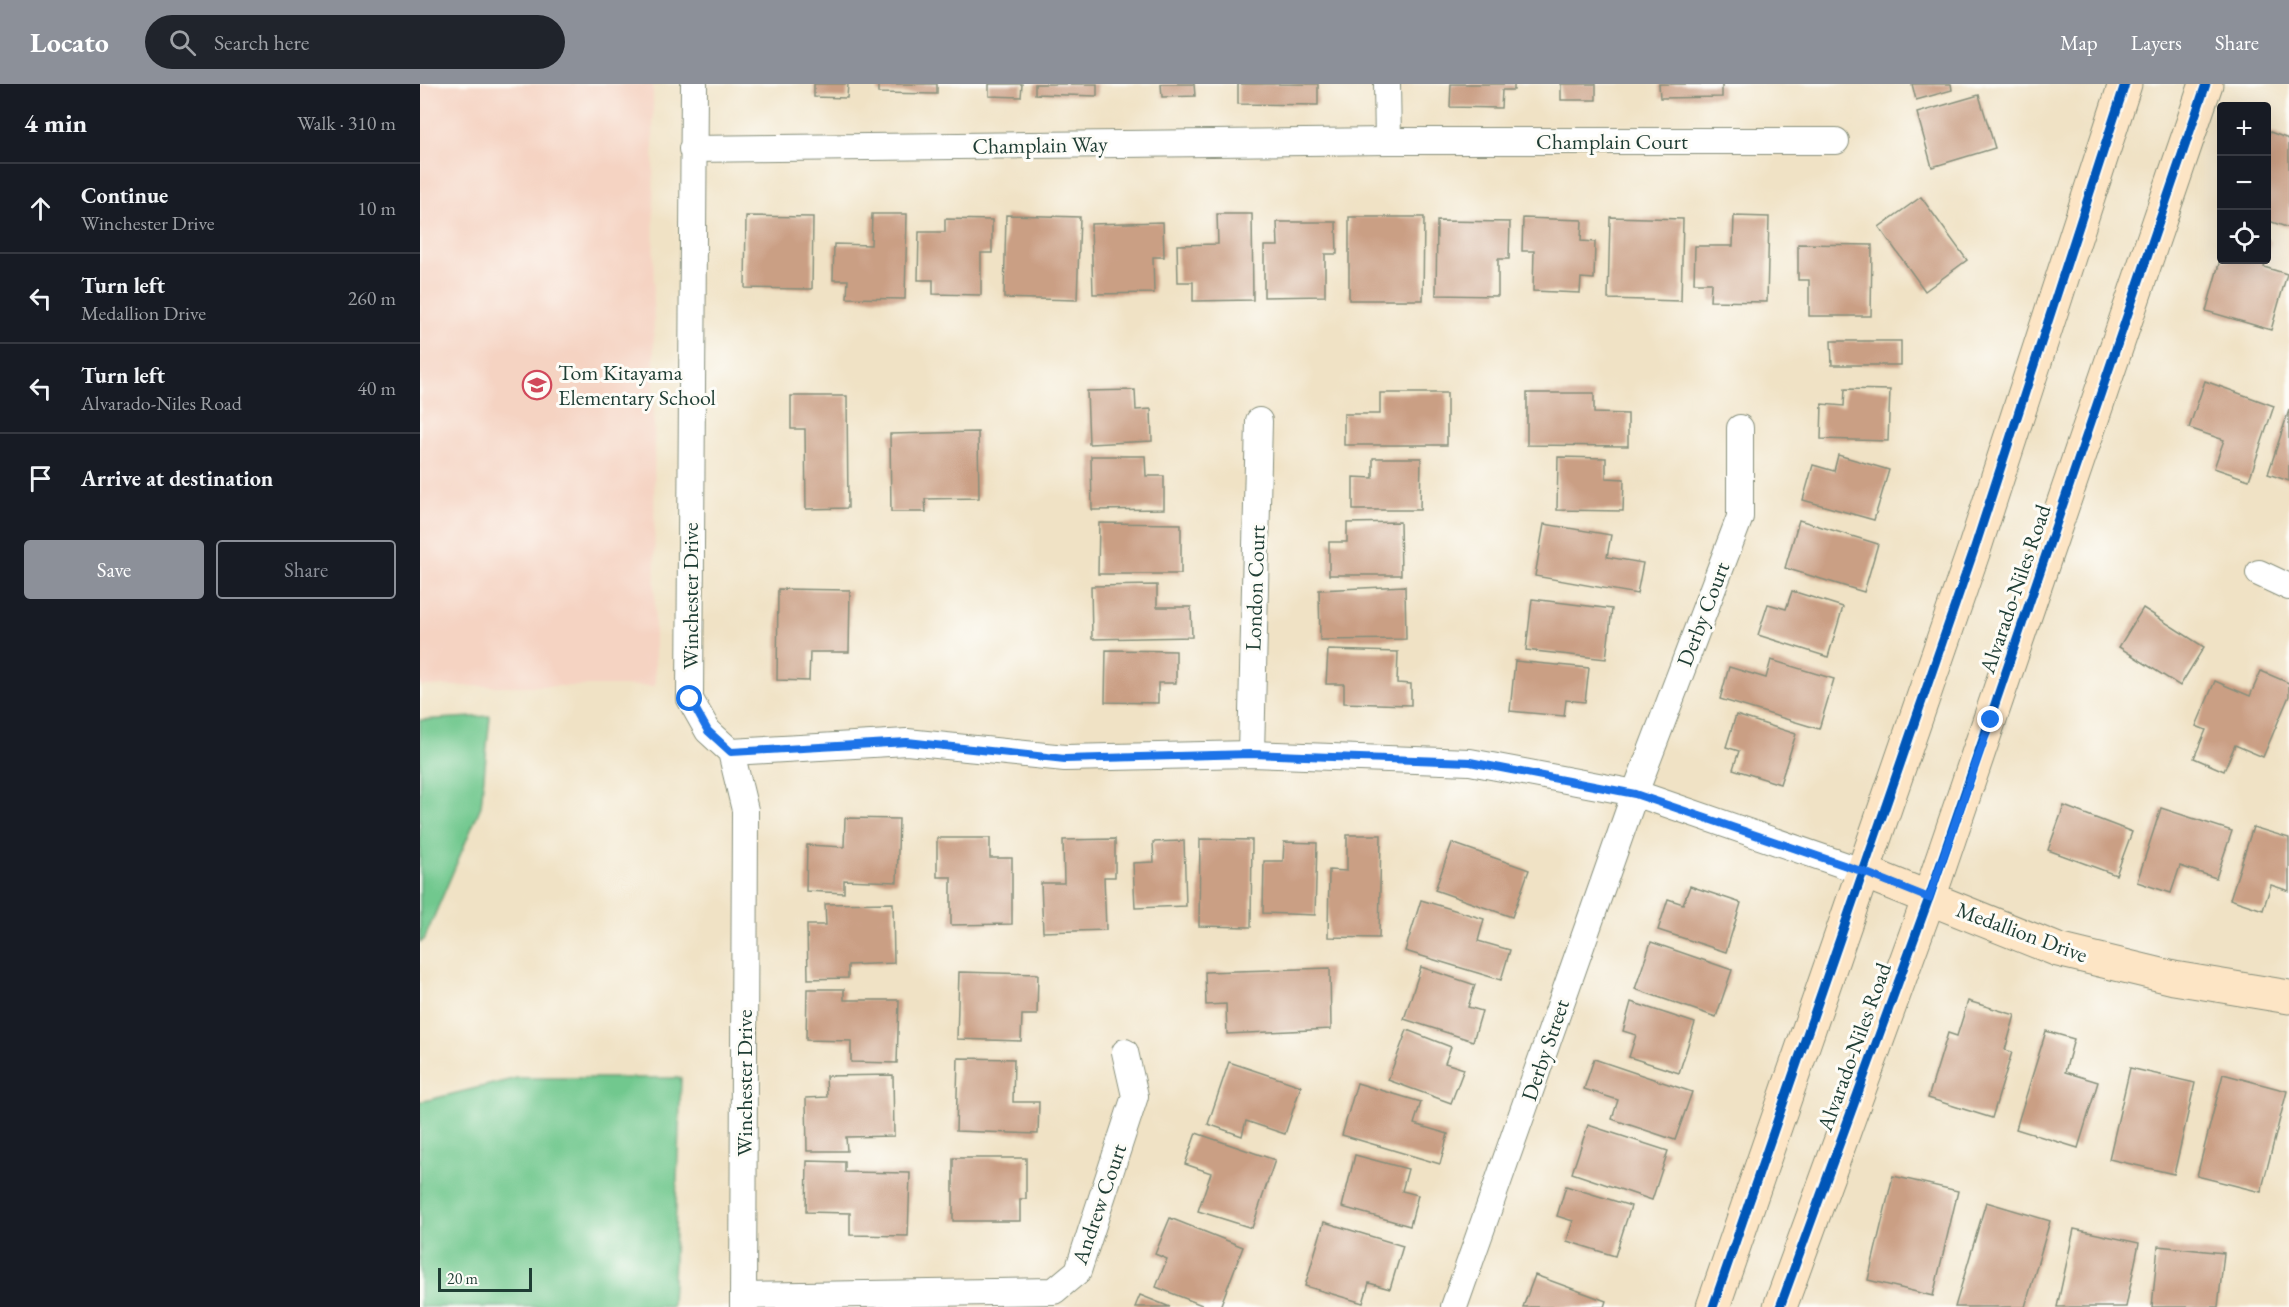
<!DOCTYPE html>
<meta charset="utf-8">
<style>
body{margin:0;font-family:"EB Garamond",serif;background:#20242c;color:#f1f3f6}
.controls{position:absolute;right:18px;top:18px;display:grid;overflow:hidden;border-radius:6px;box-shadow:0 6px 24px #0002}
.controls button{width:54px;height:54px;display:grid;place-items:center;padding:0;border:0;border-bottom:2px solid #363941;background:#171b24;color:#f1f3f6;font:30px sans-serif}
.scale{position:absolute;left:18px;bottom:15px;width:94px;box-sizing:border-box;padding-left:6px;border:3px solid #1f3d34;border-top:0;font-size:16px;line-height:21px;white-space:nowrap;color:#1f3d34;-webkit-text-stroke:4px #fdfcf7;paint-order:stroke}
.stop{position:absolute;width:18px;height:18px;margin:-14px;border:4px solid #1a73e8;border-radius:50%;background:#fff}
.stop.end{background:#1a73e8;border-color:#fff;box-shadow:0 2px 6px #0008}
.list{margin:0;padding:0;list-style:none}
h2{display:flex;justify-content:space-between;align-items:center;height:78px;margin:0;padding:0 24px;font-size:26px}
h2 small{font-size:20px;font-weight:400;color:#9ea1a6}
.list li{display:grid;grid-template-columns:39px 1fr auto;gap:18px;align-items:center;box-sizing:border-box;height:90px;padding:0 24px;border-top:2px solid #363941}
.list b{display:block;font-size:22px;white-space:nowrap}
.list p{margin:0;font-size:20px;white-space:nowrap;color:#9ea1a6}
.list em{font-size:20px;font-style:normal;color:#9ea1a6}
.actions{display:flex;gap:12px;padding:18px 24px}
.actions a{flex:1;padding:14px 0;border:2px solid #8c9099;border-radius:6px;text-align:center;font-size:21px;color:#8c9099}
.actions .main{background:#8c9099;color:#fff}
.icon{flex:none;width:33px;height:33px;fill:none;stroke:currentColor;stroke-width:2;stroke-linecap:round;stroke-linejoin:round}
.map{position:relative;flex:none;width:1869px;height:1223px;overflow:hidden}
header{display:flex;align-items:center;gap:36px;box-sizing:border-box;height:84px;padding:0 30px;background:#8c9099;color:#fff}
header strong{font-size:28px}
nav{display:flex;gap:33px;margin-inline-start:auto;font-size:21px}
.search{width:420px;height:54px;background:#20242c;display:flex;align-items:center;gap:15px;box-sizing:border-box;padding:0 21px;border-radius:33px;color:#9ea1a6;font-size:22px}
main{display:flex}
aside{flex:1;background:#171b24}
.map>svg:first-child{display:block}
.built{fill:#f5d3c2}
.green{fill:#71c88e;stroke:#488261;stroke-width:1.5}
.building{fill:#ca9f84}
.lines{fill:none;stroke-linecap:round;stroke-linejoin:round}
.street-casing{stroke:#88907c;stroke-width:28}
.secondary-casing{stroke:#88907c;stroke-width:35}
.street{stroke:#fff;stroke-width:26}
.secondary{stroke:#fde5c5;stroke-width:33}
.cycleway-casing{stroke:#fdfcf7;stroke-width:13}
.cycleway{stroke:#0057b8;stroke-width:9}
.route{stroke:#1a73e8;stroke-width:8}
.labels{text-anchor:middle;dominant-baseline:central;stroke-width:6;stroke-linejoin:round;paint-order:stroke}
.street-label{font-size:22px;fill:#1f3d34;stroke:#fdfcf7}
.poi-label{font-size:22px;fill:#1f3d34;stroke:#fdfcf7;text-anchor:start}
</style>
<header>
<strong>Locato</strong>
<div class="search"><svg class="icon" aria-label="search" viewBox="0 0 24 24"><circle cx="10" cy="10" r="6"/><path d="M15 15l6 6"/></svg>Search here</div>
<nav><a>Map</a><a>Layers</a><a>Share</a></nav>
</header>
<main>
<aside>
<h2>4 min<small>Walk · 310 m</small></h2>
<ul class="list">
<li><svg class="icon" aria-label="ahead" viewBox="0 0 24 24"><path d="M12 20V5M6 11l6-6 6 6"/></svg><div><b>Continue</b><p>Winchester Drive</p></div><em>10 m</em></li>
<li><svg class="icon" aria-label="left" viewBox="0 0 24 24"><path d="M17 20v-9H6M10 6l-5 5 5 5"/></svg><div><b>Turn left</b><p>Medallion Drive</p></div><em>260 m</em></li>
<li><svg class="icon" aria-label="left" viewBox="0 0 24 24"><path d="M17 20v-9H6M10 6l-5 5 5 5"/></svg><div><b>Turn left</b><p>Alvarado-Niles Road</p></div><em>40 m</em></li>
<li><svg class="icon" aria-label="arrive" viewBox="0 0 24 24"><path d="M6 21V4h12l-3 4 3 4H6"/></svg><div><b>Arrive at destination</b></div></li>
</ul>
<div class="actions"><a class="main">Save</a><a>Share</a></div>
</aside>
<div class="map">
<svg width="1869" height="1223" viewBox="0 0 1869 1223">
<rect width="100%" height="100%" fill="#fdfcf7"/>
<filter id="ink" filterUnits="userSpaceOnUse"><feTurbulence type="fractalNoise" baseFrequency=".0167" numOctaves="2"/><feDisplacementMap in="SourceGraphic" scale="12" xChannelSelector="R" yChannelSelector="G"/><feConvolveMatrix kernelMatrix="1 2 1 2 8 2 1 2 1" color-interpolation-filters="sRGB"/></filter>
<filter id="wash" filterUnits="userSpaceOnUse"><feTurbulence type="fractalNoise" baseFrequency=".008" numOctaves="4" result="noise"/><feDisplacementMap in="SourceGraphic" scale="24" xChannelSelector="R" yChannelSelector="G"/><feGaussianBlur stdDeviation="1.35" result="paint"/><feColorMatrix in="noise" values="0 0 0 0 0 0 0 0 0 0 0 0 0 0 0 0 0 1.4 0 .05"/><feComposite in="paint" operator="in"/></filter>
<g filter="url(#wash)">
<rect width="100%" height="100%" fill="#f0e2c5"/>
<polygon class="built" points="0,0 233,0 235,602 0,602"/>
<g class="green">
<polygon points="70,632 61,722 4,856 0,858 0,636"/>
<polygon points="97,994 261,994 252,1223 0,1223 0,1018"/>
</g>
<g id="blocks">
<g class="building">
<polygon points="394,0 428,0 427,14 394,13"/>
<polygon points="458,0 517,0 517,10 458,9"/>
<polygon points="569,0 602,0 601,13 569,12"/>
<polygon points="615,0 677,0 677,12 615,10"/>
<polygon points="741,0 774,0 775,12 742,13"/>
<polygon points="818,0 898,0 898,21 818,20"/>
<polygon points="1031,0 1094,0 1094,6 1082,6 1081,24 1030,23"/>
<rect x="1141" y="0" width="35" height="16"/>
<polygon points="1239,0 1302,0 1302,13 1240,14"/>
<polygon points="1492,0 1531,0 1532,6 1496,16"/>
<polygon points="1559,11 1575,64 1512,83 1497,29"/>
<polygon points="1850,48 1869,55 1869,144 1846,136 1846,57"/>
<polygon points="1501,113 1547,176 1505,207 1459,143"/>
<polygon points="452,130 487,130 485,215 427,214 428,196 413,196 414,160 451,161"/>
<polygon points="797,130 832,130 833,216 773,217 773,198 758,198 757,161 798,160"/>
<polygon points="586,131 660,133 657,216 584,214"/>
<polygon points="326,132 393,133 392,205 325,204"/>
<polygon points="1314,132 1349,133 1347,218 1290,217 1291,199 1274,199 1275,162 1313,162"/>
<polygon points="929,133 1004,133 1003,216 929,216"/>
<polygon points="1190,133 1263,135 1261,217 1188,215"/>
<polygon points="1103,134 1162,136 1161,157 1175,158 1174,195 1161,194 1160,209 1113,207 1114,167 1102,167"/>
<polygon points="525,135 572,136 572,169 561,169 561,211 513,210 513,196 498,196 499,148 525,148"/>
<polygon points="1017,137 1090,138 1089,175 1078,175 1078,212 1016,211"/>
<polygon points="743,138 744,173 733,173 734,209 673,210 671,140"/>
<polygon points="857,138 916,138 917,170 905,170 905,212 844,213 844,162 858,162"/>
<polygon points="1846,156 1851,157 1847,172 1846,172"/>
<polygon points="1378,160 1452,161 1451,232 1389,232 1389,196 1378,196"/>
<polygon points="1800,176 1846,176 1844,183 1867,190 1851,246 1786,227"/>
<polygon points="1411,257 1481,257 1481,281 1412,281"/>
<polygon points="1785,297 1854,322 1829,396 1794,384 1804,356 1769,344"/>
<polygon points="1425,305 1470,306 1468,357 1401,355 1402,320 1424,322"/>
<polygon points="715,306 716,326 731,325 732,357 669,360 667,307"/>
<polygon points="960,309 1027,309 1027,361 924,361 924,330 960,330"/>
<polygon points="1107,309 1174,309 1174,329 1208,330 1208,362 1107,361"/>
<polygon points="371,312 427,312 428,424 386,425 385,345 371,345"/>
<polygon points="1869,326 1869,397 1848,390"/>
<polygon points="558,348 559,414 505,415 506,428 471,428 470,350"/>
<polygon points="1418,371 1469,386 1454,436 1383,416 1393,381 1414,387"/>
<polygon points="671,372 725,372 726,392 744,392 744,425 672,426"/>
<polygon points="1138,373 1186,374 1186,394 1204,395 1203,427 1137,426"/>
<polygon points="953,374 1001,374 1000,426 933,426 933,393 953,394"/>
<polygon points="1379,436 1458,460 1444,508 1365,484"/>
<polygon points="980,438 981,491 909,491 909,458 927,458 927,439"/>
<polygon points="679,439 761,440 761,490 678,490"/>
<polygon points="1124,440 1191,451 1187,473 1223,479 1217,510 1115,492"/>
<polygon points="737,501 737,523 771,523 772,553 672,555 671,502"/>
<polygon points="985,502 986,555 900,556 899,506"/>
<polygon points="358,505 430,506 429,568 390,568 389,597 357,596"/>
<polygon points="1372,507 1423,523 1408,573 1338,551 1348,520 1366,525"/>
<polygon points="1112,515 1192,525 1186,575 1106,566"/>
<polygon points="1723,524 1784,563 1760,602 1699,563"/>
<polygon points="686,566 756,567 756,599 738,599 738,619 685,618"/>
<polygon points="908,566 978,568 977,599 991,600 991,621 924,619 924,600 906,600"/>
<polygon points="1351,576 1414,595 1399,645 1300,615 1309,583 1346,594"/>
<polygon points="1095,577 1169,584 1165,618 1146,616 1144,632 1090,627"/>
<polygon points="1841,587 1869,599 1869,612 1843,673 1815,661 1804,687 1774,674 1786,646 1776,642 1795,597 1830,612"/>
<polygon points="1316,631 1376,650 1360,700 1313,685 1319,667 1306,663"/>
<polygon points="1644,722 1712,748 1696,791 1628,766"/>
<polygon points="1741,724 1812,747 1796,794 1760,782 1751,809 1717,798"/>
<polygon points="425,734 479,735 477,798 424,796 424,809 386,807 387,761 424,763"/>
<polygon points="1833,743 1869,754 1869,807 1851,801 1843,826 1810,815"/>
<polygon points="927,751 961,751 959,854 908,853 909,786 927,787"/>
<polygon points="517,754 570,754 570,774 592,774 592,840 531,841 531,793 517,793"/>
<polygon points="695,755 695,793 684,793 686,846 623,848 621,799 644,799 643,756"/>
<polygon points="780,755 832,756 831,843 779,842"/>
<polygon points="764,757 766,822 715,824 713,779 734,778 733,758"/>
<polygon points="864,758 897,759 895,831 843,829 844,777 863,777"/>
<polygon points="1032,759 1109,786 1092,833 1015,806"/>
<polygon points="1270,802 1321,819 1306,868 1238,846 1248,815 1263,820"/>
<polygon points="1001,816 1064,835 1058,857 1090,866 1081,896 985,867"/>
<polygon points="473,819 474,879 428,881 428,894 388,895 387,841 406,841 405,820"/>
<polygon points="1231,858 1312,886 1296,933 1215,905"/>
<polygon points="1001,883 1055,901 1048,923 1062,927 1053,957 984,935"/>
<polygon points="910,884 911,945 807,950 806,920 786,921 785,888"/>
<polygon points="539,888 618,890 617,931 602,931 601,957 537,955"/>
<polygon points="387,905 424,905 424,916 479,916 477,979 431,978 431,957 386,956"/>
<polygon points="1548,917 1595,931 1585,966 1592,968 1572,1034 1508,1014 1528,949 1537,952"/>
<polygon points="1211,918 1275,939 1259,989 1209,973 1216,951 1203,947"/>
<polygon points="987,946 1031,963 1025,979 1044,985 1031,1019 968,996"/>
<polygon points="1626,947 1654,955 1645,988 1678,998 1658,1064 1596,1045"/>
<polygon points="538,974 594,975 593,1018 619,1018 618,1050 536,1047"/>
<polygon points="1174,975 1272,1008 1255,1056 1192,1035 1198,1016 1164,1005"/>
<polygon points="809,978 881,1002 865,1050 826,1037 822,1052 788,1040"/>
<polygon points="1710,984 1775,999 1754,1090 1689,1075"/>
<polygon points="1803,990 1867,1007 1841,1108 1777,1092"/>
<polygon points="473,991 474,1052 426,1053 427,1067 387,1067 386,1014 407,1013 406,992"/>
<polygon points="937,999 1001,1018 994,1040 1028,1050 1020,1080 922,1051"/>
<polygon points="1168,1041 1248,1067 1232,1116 1152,1089"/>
<polygon points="776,1049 855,1076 832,1144 778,1127 791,1089 765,1080"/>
<polygon points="935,1071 988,1085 982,1107 998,1111 990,1142 922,1123"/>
<polygon points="533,1074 606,1074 606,1115 600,1115 600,1137 533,1137"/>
<polygon points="387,1077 425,1078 425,1088 490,1089 488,1152 430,1151 430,1129 386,1128"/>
<polygon points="1473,1092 1538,1107 1513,1212 1448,1196"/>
<polygon points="1146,1102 1211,1122 1195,1172 1147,1157 1153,1137 1137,1132"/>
<polygon points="1566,1118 1630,1137 1605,1223 1535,1223"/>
<polygon points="750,1134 823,1163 800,1223 787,1223 736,1203 747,1175 735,1170"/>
<polygon points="904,1138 983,1162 970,1205 949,1199 943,1219 885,1202"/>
<polygon points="1654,1145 1719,1159 1706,1223 1637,1223"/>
<polygon points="1738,1162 1804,1169 1798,1223 1732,1223"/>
<polygon points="1115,1191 1186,1217 1184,1223 1103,1223"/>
<polygon points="720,1211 750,1223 715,1223"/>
</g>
</g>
</g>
<g filter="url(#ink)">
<use href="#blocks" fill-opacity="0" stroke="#88907c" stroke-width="1.5"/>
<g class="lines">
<g class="street-casing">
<g id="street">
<polyline points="274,0 270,615 288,647 311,668 325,726 323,1223"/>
<polyline points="967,0 968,57"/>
<polyline points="272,65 968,57 1416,57"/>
<polyline points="1839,489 1869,503"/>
<polyline points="311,668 487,658 645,674 831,670 1050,678 1215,709 1444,788"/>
<polyline points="831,670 839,337"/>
<polyline points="323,1212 634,1207 658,1187 715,1012 705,968"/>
<polyline points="1034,1223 1215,709 1320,433 1320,344"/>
</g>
</g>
<g class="secondary-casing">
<g id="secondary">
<polyline points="1444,788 1638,866 1754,894 1869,913"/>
<polyline points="1293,1223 1554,466 1705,0"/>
<polyline points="1360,1223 1509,814 1786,0"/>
</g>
</g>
<use href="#street" class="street"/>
<use href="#secondary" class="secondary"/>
<g class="cycleway-casing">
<g id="cycleway">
<polyline points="1293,1223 1554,466 1705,0"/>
<polyline points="1360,1223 1509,814 1786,0"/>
</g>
</g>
<use href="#cycleway" class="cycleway"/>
</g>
</g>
<g class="lines" filter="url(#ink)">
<polyline class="route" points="270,615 288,647 311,668 487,658 645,675 831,670 1050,678 1215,710 1444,788 1509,814 1571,636"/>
</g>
<defs>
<g id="school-ring" transform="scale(1.5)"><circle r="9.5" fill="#fdfcf7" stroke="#d1495b" stroke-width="1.5"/><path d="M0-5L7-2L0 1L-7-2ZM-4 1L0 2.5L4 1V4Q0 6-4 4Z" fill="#d1495b"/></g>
</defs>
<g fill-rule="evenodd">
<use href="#school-ring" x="117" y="301"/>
</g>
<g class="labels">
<g class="street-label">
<text x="1192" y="57">Champlain Court</text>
<text transform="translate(620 61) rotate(-1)">Champlain Way</text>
<text transform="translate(835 504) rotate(-88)">London Court</text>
<text transform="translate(1595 505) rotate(-71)">Alvarado-Niles Road</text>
<text transform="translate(270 512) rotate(-90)">Winchester Drive</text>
<text transform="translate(1283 530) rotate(-69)">Derby Court</text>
<text transform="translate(1602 848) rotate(20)">Medallion Drive</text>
<text transform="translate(1434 963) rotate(-70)">Alvarado-Niles Road</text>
<text transform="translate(1125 966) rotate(-71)">Derby Street</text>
<text transform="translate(324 999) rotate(-90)">Winchester Drive</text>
<text transform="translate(679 1120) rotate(-71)">Andrew Court</text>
</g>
<g class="poi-label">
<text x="138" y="288">Tom Kitayama<tspan x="138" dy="25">Elementary School</tspan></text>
</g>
</g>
</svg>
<div class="controls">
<button>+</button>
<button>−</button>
<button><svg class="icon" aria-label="locate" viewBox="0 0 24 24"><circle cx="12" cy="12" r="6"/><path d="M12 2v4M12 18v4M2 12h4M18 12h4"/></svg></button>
</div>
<div class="scale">20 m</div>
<div class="stop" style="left:270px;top:615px"></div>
<div class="stop end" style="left:1571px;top:636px"></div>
</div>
</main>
